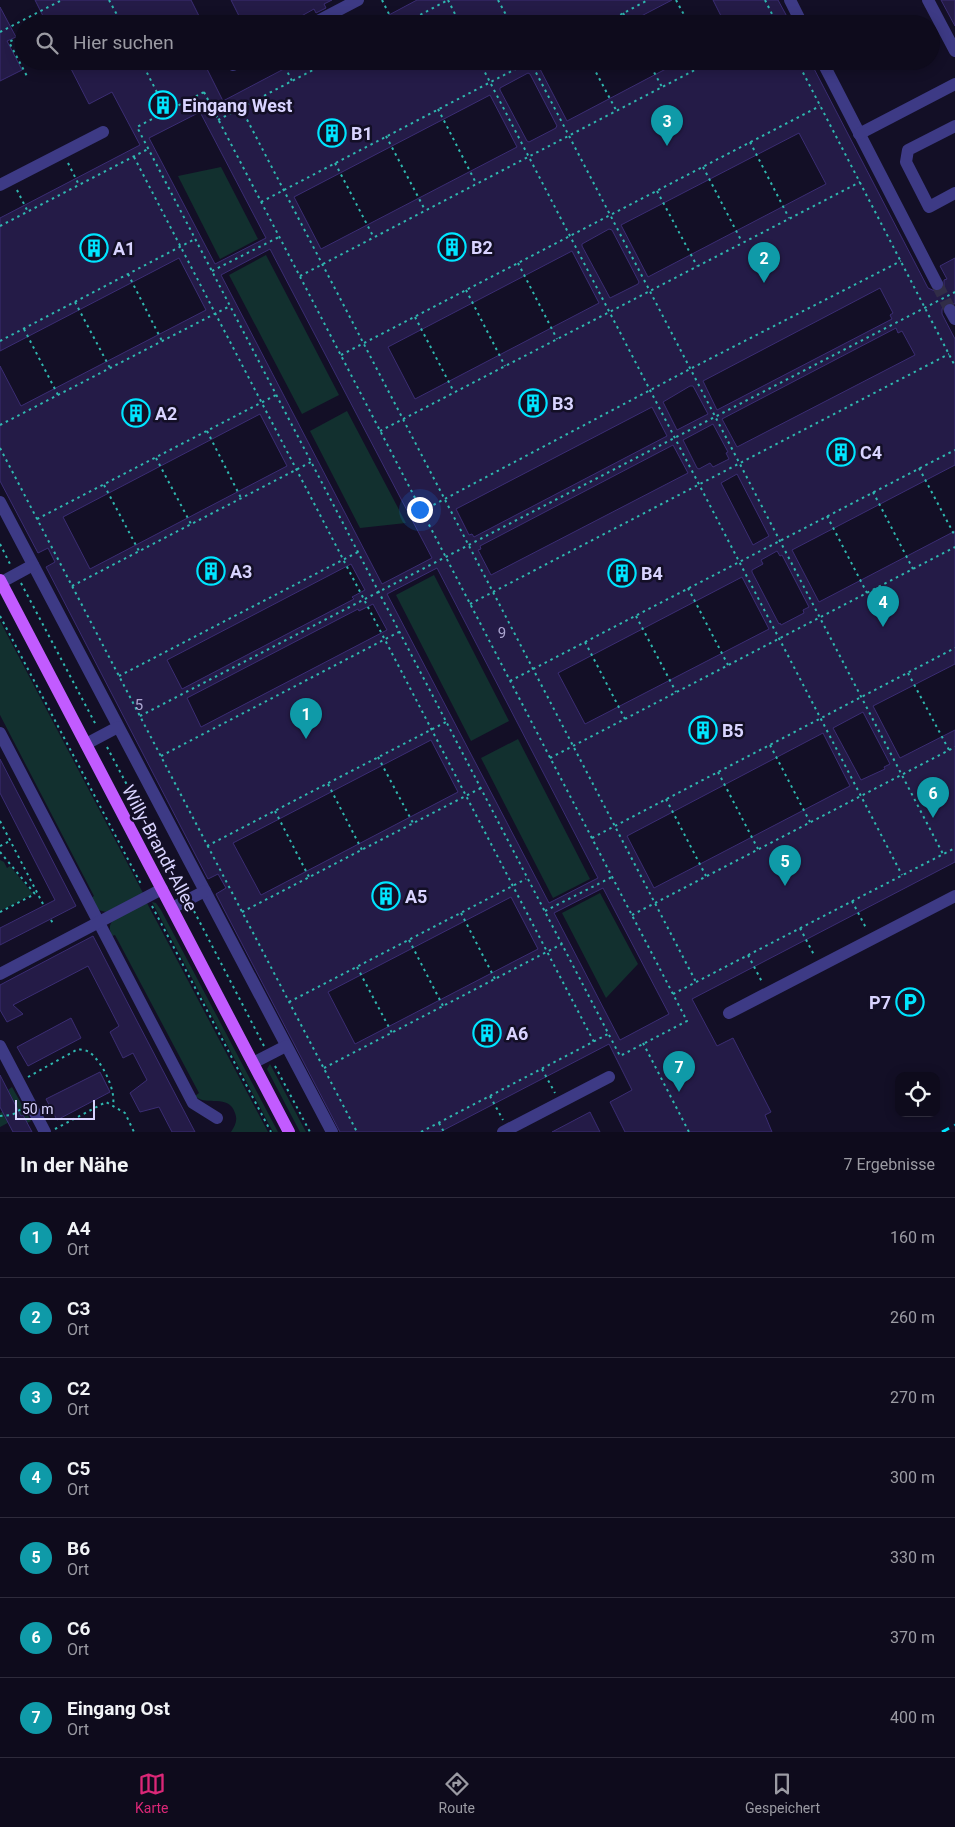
<!DOCTYPE html>
<html lang="de">
<meta charset="utf-8">
<style>
body{margin:0;font-family:Roboto,sans-serif;background:#1c1929;color:#f1f3f6}
.controls{position:absolute;right:15px;bottom:15px;display:grid;overflow:hidden;border-radius:10px;box-shadow:0 2px 12px #0003}
.controls button{width:45px;height:45px;display:grid;place-items:center;padding:0;border:0;border-bottom:1px solid #2e2b3b;background:#0e0b1c;color:#f1f3f6;font:25px sans-serif}
.scale{position:absolute;left:15px;bottom:12px;width:80px;box-sizing:border-box;padding-left:5px;border:2px solid #d9d4ff;border-top:0;font-size:14px;line-height:18px;white-space:nowrap;color:#d9d4ff;-webkit-text-stroke:4px #130f26;paint-order:stroke}
.you{position:absolute;left:419px;top:509px;width:18px;height:18px;margin:-12px;border:4px solid #fff;border-radius:50%;background:#1a73e8;box-shadow:0 0 0 8px #1a73e833}
.badge{display:grid;place-items:center;width:32px;height:32px;border-radius:50%;background:#db2777;color:#fff;font-size:16px;font-weight:700}
.pin{position:absolute;translate:-50% -41px;filter:drop-shadow(0 1px 2px #0008)}
.pin::after{content:'';position:absolute;top:26px;width:18px;height:15px;background:inherit;clip-path:polygon(0 0,100% 0,50% 100%)}
.list{margin:0;padding:0;list-style:none}
h2{display:flex;justify-content:space-between;align-items:center;height:65px;margin:0;padding:0 20px;font-size:21px}
h2 small{font-size:16px;font-weight:400;color:#9b9ba3}
.list li{display:grid;grid-template-columns:32px 1fr auto;gap:15px;align-items:center;box-sizing:border-box;height:80px;padding:0 20px;border-top:1px solid #2e2b3b}
.list b{display:block;font-size:19px;white-space:nowrap}
.list p{margin:0;font-size:16px;white-space:nowrap;color:#9b9ba3}
.list em{font-size:16px;font-style:normal;color:#9b9ba3}
.icon{flex:none;width:28px;height:28px;fill:none;stroke:currentColor;stroke-width:2;stroke-linecap:round;stroke-linejoin:round}
.map{position:relative;flex:none;width:955px;height:1132px;overflow:hidden}
.search{position:absolute;background:#0e0b1c;box-shadow:0 2px 12px #0003;left:15px;right:15px;top:15px;height:55px;display:flex;align-items:center;gap:12px;box-sizing:border-box;padding:0 18px;border-radius:28px;color:#9b9ba3;font-size:19px}
.sheet{height:625px;background:#0e0b1c}
nav{display:flex;justify-content:space-around;align-items:center;box-sizing:border-box;height:70px;border-top:1px solid #2e2b3b;background:#0e0b1c;font-size:14px;color:#9b9ba3}
nav a{display:grid;justify-items:center;gap:2px}
nav .on{color:#db2777}
.map>svg:first-child{display:block}
.green{fill:#12302f}
.building{fill:#241b47;stroke:#3b2d73;fill-rule:evenodd}
.lines{fill:none;stroke-linecap:round;stroke-linejoin:round}
.minor-tunnel{stroke:#312d47;stroke-width:12;stroke-dasharray:12 6;stroke-linecap:butt}
.path{stroke:#2fb8b0;stroke-width:2;stroke-dasharray:2.5 4;stroke-linecap:butt}
.minor{stroke:#3d3a85;stroke-width:12}
.major{stroke:#c25bff;stroke-width:12}
.rail{stroke:#00e5ff;stroke-width:3;stroke-dasharray:8 6;stroke-linecap:butt}
.labels{text-anchor:middle;dominant-baseline:central;stroke-width:5;stroke-linejoin:round;paint-order:stroke}
.number-label{font-size:15px;fill:#aca6d1}
.poi-label{font-size:18px;font-weight:bold;fill:#d9d4ff;stroke:#130f26;text-anchor:start}
.street-label{font-size:18px;fill:#d9d4ff;stroke:#130f26}
</style>
<div class="map">
<svg width="955" height="1132" viewBox="0 0 955 1132">
<rect width="100%" height="100%" fill="#130f26"/>
<g class="green">
<polygon points="221,167 258,239 220,259 178,176"/>
<polygon points="266,255 339,395 302,414 229,275"/>
<polygon points="347,411 406,523 360,528 310,431"/>
<polygon points="434,575 509,721 471,741 396,595"/>
<polygon points="0,621 143,893 106,912 98,910 91,898 94,896 0,715"/>
<polygon points="518,739 590,879 553,898 481,758"/>
<polygon points="0,860 4,862 7,868 10,866 33,894 0,911"/>
<polygon points="600,893 638,964 606,998 562,913"/>
<polygon points="152,902 156,903 161,910 278,1132 273,1132"/>
<path d="M147,903L268,1132H231C235,1126 238,1120 235,1113C229,1093 206,1107 195,1096L199,1093L115,935L112,936C109,929 109,925 113,920Z"/>
<polygon points="270,1064 306,1132 300,1132 267,1069"/>
<polygon points="12,1087 31,1121 27,1123 23,1115 0,1127 0,1113 15,1105 8,1090"/>
</g>
<g class="building">
<polygon points="35,0 191,0 203,24 47,24"/>
<polygon points="231,0 332,0 324,4 326,8 316,13 314,9 287,24 243,24"/>
<polygon points="417,0 672,0 626,24 372,24"/>
<polygon points="713,0 778,0 791,24 725,24"/>
<polygon points="941,0 955,0 955,26"/>
<polygon points="0,7 16,37 7,41 22,70 0,81"/>
<path d="M67,61H203L223,101L299,61H554L540,69L567,121L681,61H810L928,288L937,292L944,289V280L947,279L940,266L955,258V304L947,303L943,305L942,310V314L955,339V465L792,550L819,602L955,531V664L873,706L900,758L955,730V862L692,999L717,1046L733,1038L771,1112L765,1115L772,1132H625L610,1102L632,1090L609,1044L440,1132H340L216,894L226,888L218,874L208,879L46,567L55,562L48,548L38,553L0,481V366L21,406L206,310L179,258L0,351V218L140,145L112,92L89,104ZM528,73L530,74L557,126L556,127V128L529,142L527,141L500,90V88ZM490,95L517,147L321,249L294,197ZM200,112L266,238L215,264L149,138ZM799,133L826,184L648,277L621,225ZM609,229L612,230L639,282L638,284L610,298L582,246V244ZM270,249L432,558L382,584L221,275ZM572,251L599,303L415,399L388,347ZM880,288L893,313L890,315L892,319L717,410L703,381ZM896,328L898,333L902,331L915,355L737,447L722,419ZM690,386H693L708,414L677,430L663,402ZM652,407L667,436L474,537L472,534L469,535L456,509ZM260,414L287,466L90,569L63,517ZM713,424L728,452L726,453L729,459L713,467L710,463L699,469L697,468L683,440ZM673,445L688,473L491,575L478,550L481,549L480,546ZM737,474L769,536L753,545L721,483ZM777,551L780,556L782,555L809,607L803,610L804,613L781,625L780,623L779,624L752,572V570L763,564L761,560ZM351,564L365,590L352,597L354,599L182,689L167,660ZM437,568L598,878L549,903L387,594ZM742,577L769,629L585,724L558,673ZM373,604L387,630L201,727L187,698L358,609L359,611ZM863,712L890,764L884,767L885,769L861,780L833,728ZM823,733L850,786L654,888L627,836ZM431,740L458,792L261,895L233,843ZM603,888L669,1014L620,1040L554,913ZM511,897L538,949L355,1044L328,992Z"/>
<polygon points="0,759 76,906 0,945 0,928 55,900 0,793"/>
<polygon points="93,936 138,1023 195,1132 172,1132 159,1107 140,1112 130,1093 147,1080 133,1053 123,1058 110,1032 119,1026 88,966 13,1005 23,1014 7,1022 0,1010 0,985"/>
<polygon points="71,1018 81,1038 28,1066 17,1047"/>
<polygon points="100,1072 110,1092 57,1120 46,1099"/>
<polygon points="0,1075 21,1116 23,1115 32,1132 13,1132 0,1107"/>
<polygon points="590,1112 600,1132 552,1132"/>
</g>
<g class="lines">
<polyline class="minor-tunnel" points="937,284 950,310"/>
<g class="path">
<polyline points="109,0 122,24"/>
<polyline points="382,0 394,24"/>
<polyline points="448,0 460,24"/>
<polyline points="498,0 511,24"/>
<polyline points="676,0 689,24"/>
<polyline points="765,0 777,24"/>
<polyline points="623,13 629,24"/>
<polyline points="403,24 448,0"/>
<polyline points="603,24 648,0"/>
<polyline points="0,32 62,0"/>
<polyline points="24,34 9,42 28,78"/>
<polyline points="141,61 167,112"/>
<polyline points="282,61 292,81"/>
<polyline points="479,61 902,875"/>
<polyline points="530,61 943,854"/>
<polyline points="590,61 616,110"/>
<polyline points="648,61 662,87"/>
<polyline points="797,61 955,366"/>
<polygon points="204,92 687,1021 620,1056 137,127"/>
<polyline points="241,108 696,982"/>
<polyline points="438,109 476,183"/>
<polyline points="218,120 330,61"/>
<polyline points="386,136 425,210"/>
<polyline points="750,142 789,218"/>
<polyline points="134,157 594,1042"/>
<polyline points="68,163 79,185"/>
<polyline points="335,163 373,236"/>
<polyline points="703,167 742,242"/>
<polyline points="17,190 28,212"/>
<polyline points="657,191 697,266"/>
<polyline points="261,202 531,61"/>
<polyline points="0,226 148,149"/>
<polyline points="518,263 557,339"/>
<polyline points="212,271 279,237"/>
<polyline points="128,274 162,341"/>
<polyline points="300,276 712,61"/>
<polyline points="466,290 505,366"/>
<polyline points="75,302 110,368"/>
<polyline points="415,317 454,392"/>
<polyline points="24,329 58,395"/>
<polyline points="0,341 195,239"/>
<polyline points="341,355 820,106"/>
<polyline points="0,425 230,306"/>
<polyline points="207,431 241,498"/>
<polyline points="380,431 860,182"/>
<polyline points="0,448 357,1132"/>
<polyline points="156,458 191,524"/>
<polyline points="919,468 955,536"/>
<polyline points="104,485 139,551"/>
<polyline points="873,492 913,569"/>
<polyline points="422,511 690,369 901,261"/>
<polyline points="827,516 867,593"/>
<polyline points="37,519 276,395"/>
<polyline points="0,544 10,564"/>
<polyline points="21,583 96,725"/>
<polyline points="72,586 311,462"/>
<polyline points="688,588 728,665"/>
<polyline points="470,604 949,354"/>
<polyline points="0,616 142,886"/>
<polyline points="636,616 676,692"/>
<polyline points="585,642 625,719"/>
<polyline points="908,673 949,750"/>
<polyline points="119,676 358,552"/>
<polyline points="510,681 955,450"/>
<polyline points="140,716 955,292"/>
<polyline points="770,745 810,822"/>
<polyline points="107,747 183,891"/>
<polyline points="161,756 399,632"/>
<polyline points="378,757 413,823"/>
<polyline points="550,758 955,547"/>
<polyline points="718,772 758,849"/>
<polyline points="328,784 362,850"/>
<polyline points="666,799 706,876"/>
<polyline points="275,811 309,877"/>
<polyline points="0,821 43,904"/>
<polyline points="592,838 955,648"/>
<polyline points="0,846 10,841"/>
<polyline points="207,846 446,722"/>
<polyline points="0,852 35,894"/>
<polyline points="852,901 866,928"/>
<polyline points="152,906 271,1132"/>
<polyline points="194,911 264,1046"/>
<polyline points="545,911 612,877"/>
<polyline points="0,912 35,894"/>
<polyline points="242,912 481,788"/>
<polyline points="461,913 495,979"/>
<polyline points="632,915 955,747"/>
<polyline points="51,920 54,925"/>
<polyline points="800,928 814,955"/>
<polyline points="409,940 443,1006"/>
<polyline points="748,955 762,982"/>
<polyline points="357,967 392,1033"/>
<polyline points="673,994 955,848"/>
<polyline points="289,1002 526,879"/>
<polyline points="643,1043 689,1132"/>
<polyline points="275,1066 310,1132"/>
<polyline points="324,1068 562,944"/>
<polyline points="542,1069 555,1093"/>
<path d="M28,1077L78,1049C82,1050 86,1050 89,1052C102,1061 116,1090 113,1105"/>
<polyline points="490,1096 503,1120"/>
<polyline points="0,1116 12,1115 21,1109"/>
<polyline points="439,1123 444,1132"/>
<polyline points="55,1129 106,1102 125,1113 134,1132"/>
<polyline points="421,1132 608,1034"/>
</g>
<g class="minor">
<polyline points="790,0 802,24"/>
<polyline points="928,0 955,51"/>
<polyline points="312,24 358,0"/>
<polyline points="822,61 937,284"/>
<polyline points="233,65 240,61"/>
<polyline points="955,126 908,150 906,162 929,207 955,193"/>
<polyline points="859,134 955,84"/>
<polyline points="0,185 103,132"/>
<polyline points="950,310 955,319"/>
<polyline points="0,502 332,1132"/>
<polyline points="0,583 33,565"/>
<polyline points="0,733 193,1103 217,1118"/>
<polyline points="86,744 118,727"/>
<polyline points="172,908 205,891"/>
<polyline points="0,974 162,889"/>
<polyline points="729,1013 955,896"/>
<polyline points="0,1046 45,1132"/>
<polyline points="253,1063 286,1046"/>
<polyline points="503,1132 609,1077"/>
</g>
<polyline class="major" points="0,580 289,1132"/>
<polyline class="rail" points="942,1132 955,1125"/>
</g>
<defs>
<g id="building-ring" transform="scale(1.4375)"><circle r="9.5" fill="#130f26" stroke="#00e5ff" stroke-width="1.5"/><path d="M-4-6H4V6H1V3H-1V6H-4ZM-2.5-4.3h1.7v1.8h-1.7ZM.8-4.3h1.7v1.8H.8ZM-2.5-1h1.7V.8h-1.7ZM.8-1h1.7V.8H.8Z" fill="#00e5ff"/></g>
<g id="parking-ring" transform="scale(1.4375)"><circle r="9.5" fill="#130f26" stroke="#00e5ff" stroke-width="1.5"/><path d="M-3.5-5.5H1a3.5 3.5 0 0 1 0 7H-1V5.5H-3.5ZM-1-3.4V-.6H.8a1.4 1.4 0 0 0 0-2.8Z" fill="#00e5ff"/></g>
</defs>
<g fill-rule="evenodd">
<use href="#building-ring" x="163" y="105"/>
<use href="#building-ring" x="332" y="133"/>
<use href="#building-ring" x="452" y="247"/>
<use href="#building-ring" x="94" y="248"/>
<use href="#building-ring" x="533" y="403"/>
<use href="#building-ring" x="136" y="413"/>
<use href="#building-ring" x="841" y="452"/>
<use href="#building-ring" x="211" y="571"/>
<use href="#building-ring" x="622" y="573"/>
<use href="#building-ring" x="703" y="730"/>
<use href="#building-ring" x="386" y="896"/>
<use href="#parking-ring" x="910" y="1002"/>
<use href="#building-ring" x="487" y="1033"/>
</g>
<g class="labels">
<g class="number-label">
<text x="502" y="633">9</text>
<text x="139" y="705">5</text>
</g>
<g class="poi-label">
<text x="182" y="105">Eingang West</text>
<text x="351" y="133">B1</text>
<text x="471" y="247">B2</text>
<text x="113" y="248">A1</text>
<text x="552" y="403">B3</text>
<text x="155" y="413">A2</text>
<text x="860" y="452">C4</text>
<text x="230" y="571">A3</text>
<text x="641" y="573">B4</text>
<text x="722" y="730">B5</text>
<text x="405" y="896">A5</text>
<text x="891" y="1002" text-anchor="end">P7</text>
<text x="506" y="1033">A6</text>
</g>
<g class="street-label">
<text transform="translate(160 848) rotate(62)">Willy-Brandt-Allee</text>
</g>
</g>
</svg>
<div class="controls">
<button><svg class="icon" aria-label="locate" viewBox="0 0 24 24"><circle cx="12" cy="12" r="6"/><path d="M12 2v4M12 18v4M2 12h4M18 12h4"/></svg></button>
</div>
<div class="scale">50 m</div>
<div class="you"></div>
<div class="pin badge" style="left:306px;top:739px;background:#0f9aa8">1</div>
<div class="pin badge" style="left:764px;top:283px;background:#0f9aa8">2</div>
<div class="pin badge" style="left:667px;top:146px;background:#0f9aa8">3</div>
<div class="pin badge" style="left:883px;top:627px;background:#0f9aa8">4</div>
<div class="pin badge" style="left:785px;top:886px;background:#0f9aa8">5</div>
<div class="pin badge" style="left:933px;top:818px;background:#0f9aa8">6</div>
<div class="pin badge" style="left:679px;top:1092px;background:#0f9aa8">7</div>
<div class="search"><svg class="icon" aria-label="search" viewBox="0 0 24 24"><circle cx="10" cy="10" r="6"/><path d="M15 15l6 6"/></svg>Hier suchen</div>
</div>
<section class="sheet">
<h2>In der Nähe<small>7 Ergebnisse</small></h2>
<ul class="list">
<li><span class="badge" style="background:#0f9aa8">1</span><div><b>A4</b><p>Ort</p></div><em>160 m</em></li>
<li><span class="badge" style="background:#0f9aa8">2</span><div><b>C3</b><p>Ort</p></div><em>260 m</em></li>
<li><span class="badge" style="background:#0f9aa8">3</span><div><b>C2</b><p>Ort</p></div><em>270 m</em></li>
<li><span class="badge" style="background:#0f9aa8">4</span><div><b>C5</b><p>Ort</p></div><em>300 m</em></li>
<li><span class="badge" style="background:#0f9aa8">5</span><div><b>B6</b><p>Ort</p></div><em>330 m</em></li>
<li><span class="badge" style="background:#0f9aa8">6</span><div><b>C6</b><p>Ort</p></div><em>370 m</em></li>
<li><span class="badge" style="background:#0f9aa8">7</span><div><b>Eingang Ost</b><p>Ort</p></div><em>400 m</em></li>
</ul>
</section>
<nav>
<a class="on"><svg class="icon" aria-label="map" viewBox="0 0 24 24"><path d="M3 6l6-2 6 2 6-2v14l-6 2-6-2-6 2zM9 4v14M15 6v14"/></svg>Karte</a>
<a><svg class="icon" aria-label="directions" viewBox="0 0 24 24"><path d="M12 3l9 9-9 9-9-9zM9 14v-3h6M13 9l2 2-2 2"/></svg>Route</a>
<a><svg class="icon" aria-label="saved" viewBox="0 0 24 24"><path d="M7 4h10v16l-5-4-5 4z"/></svg>Gespeichert</a>
</nav>
